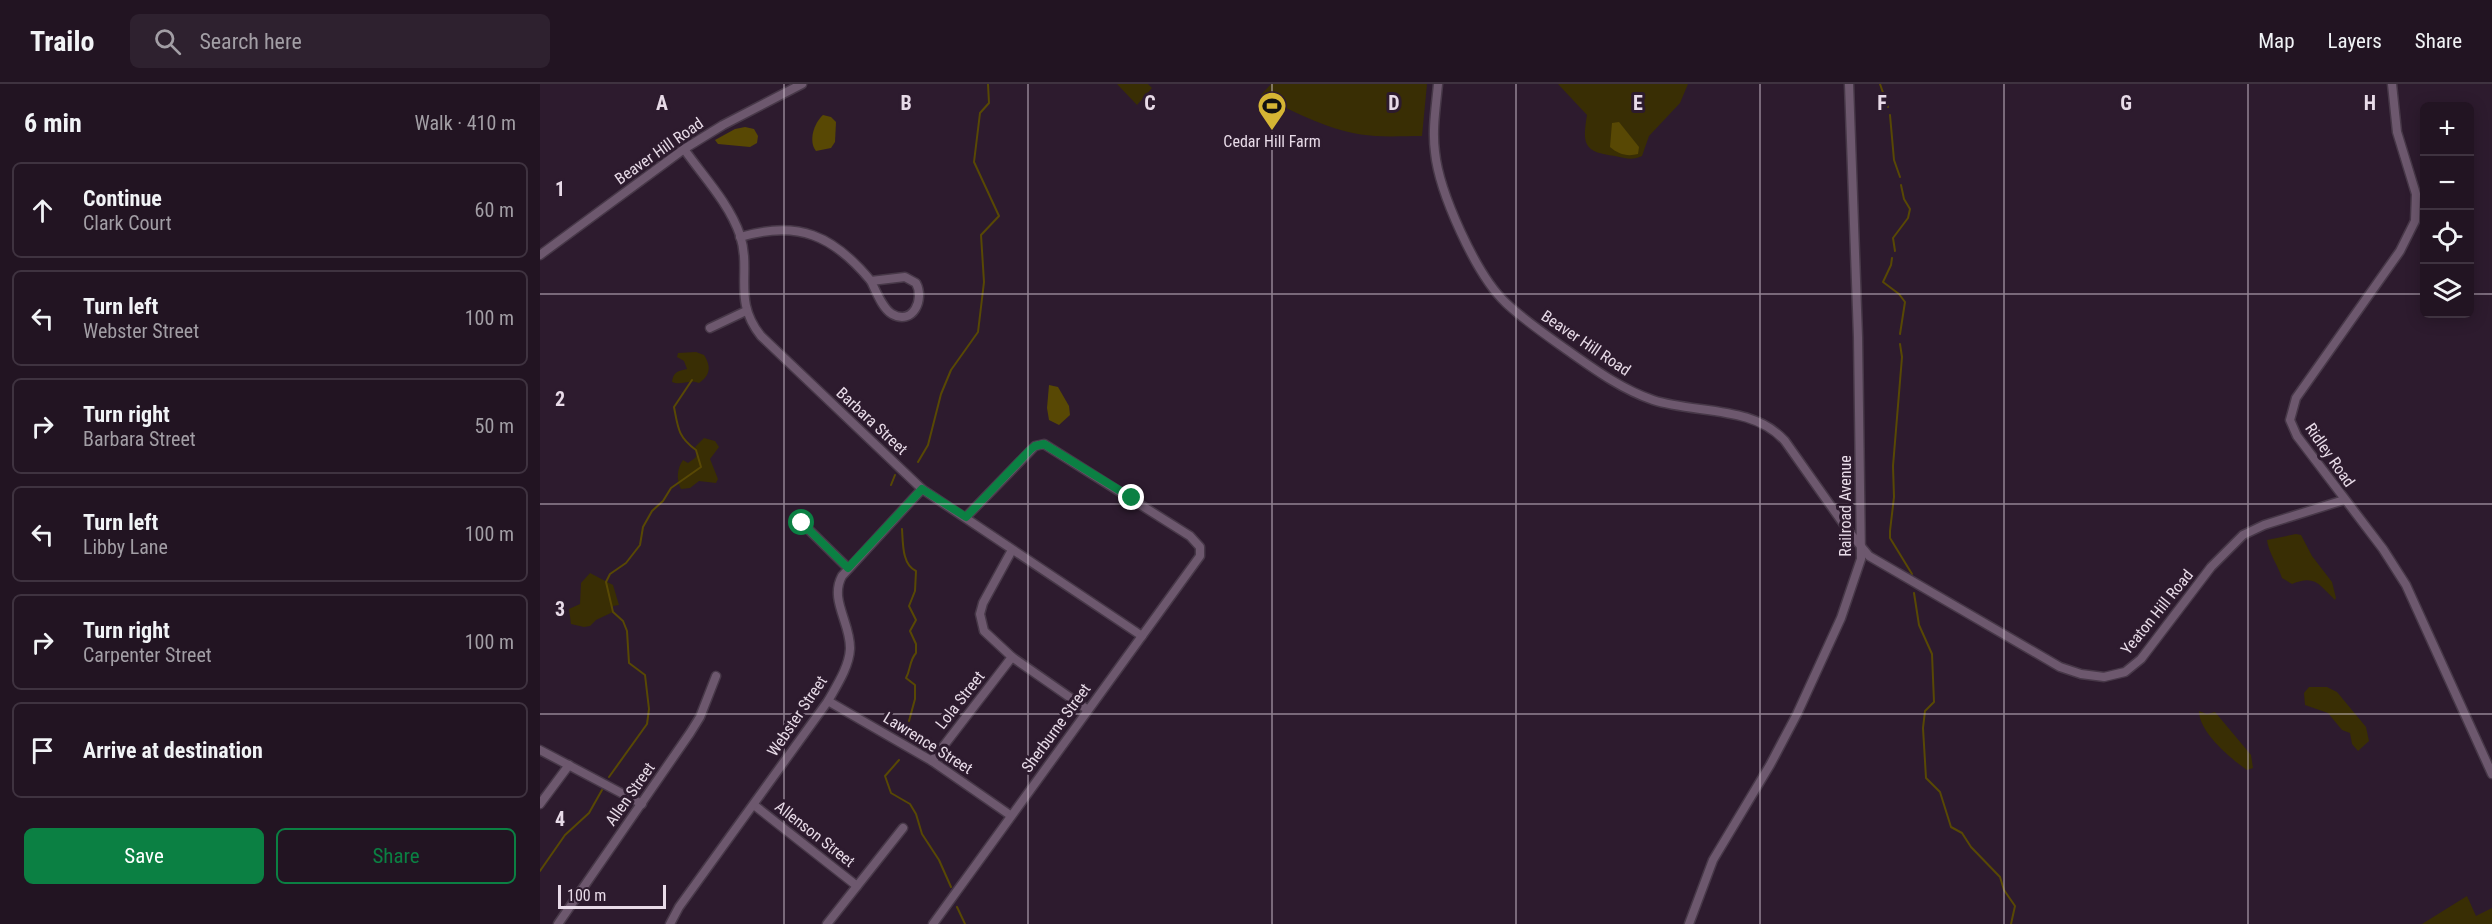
<!DOCTYPE html>
<meta charset="utf-8">
<style>
body{margin:0;font-family:"Roboto Condensed",sans-serif;background:#2e212f;color:#f1f3f6}
.controls{position:absolute;right:18px;top:18px;display:grid;overflow:hidden;border-radius:9px;box-shadow:0 3px 15px #0003}
.controls button{width:54px;height:54px;display:grid;place-items:center;padding:0;border:0;border-bottom:2px solid #3f3340;background:#221422;color:#f1f3f6;font:30px sans-serif}
.scale{position:absolute;left:18px;bottom:15px;width:108px;box-sizing:border-box;padding-left:6px;border:3px solid #e8dbe8;border-top:0;font-size:16px;line-height:21px;white-space:nowrap;color:#e8dbe8;-webkit-text-stroke:4px #2d1b2e;paint-order:stroke}
.stop{position:absolute;width:18px;height:18px;margin:-14px;border:4px solid #0b8043;border-radius:50%;background:#fff}
.stop.end{background:#0b8043;border-color:#fff;box-shadow:0 2px 6px #0008}
.list{margin:0;padding:0;list-style:none}
h2{display:flex;justify-content:space-between;align-items:center;height:78px;margin:0;padding:0 24px;font-size:26px}
h2 small{font-size:20px;font-weight:400;color:#a29ea5}
.list li{display:grid;grid-template-columns:39px 1fr auto;gap:18px;align-items:center;box-sizing:border-box;height:96px;margin:0 12px 12px;padding:0 12px;border:2px solid #3f3340;border-radius:9px}
.list b{display:block;font-size:22px;white-space:nowrap}
.list p{margin:0;font-size:20px;white-space:nowrap;color:#a29ea5}
.list em{font-size:20px;font-style:normal;color:#a29ea5}
.actions{display:flex;gap:12px;padding:18px 24px}
.actions a{flex:1;padding:14px 0;border:2px solid #0b8043;border-radius:9px;text-align:center;font-size:21px;color:#0b8043}
.actions .main{background:#0b8043;color:#fff}
.icon{flex:none;width:33px;height:33px;fill:none;stroke:currentColor;stroke-width:2;stroke-linecap:round;stroke-linejoin:round}
.map{position:relative;flex:none;width:1952px;height:840px;overflow:hidden}
header{display:flex;align-items:center;gap:36px;box-sizing:border-box;height:84px;padding:0 30px;background:#221422;border-bottom:2px solid #3f3340}
header strong{font-size:28px}
nav{display:flex;gap:33px;margin-inline-start:auto;font-size:21px}
.search{width:420px;height:54px;background:#2e212f;display:flex;align-items:center;gap:15px;box-sizing:border-box;padding:0 21px;border-radius:9px;color:#a29ea5;font-size:22px}
main{display:flex}
aside{flex:1;background:#221422}
.map>svg:first-child{display:block}
.green{fill:#392e04}
.water{fill:#584804}
.lines{fill:none;stroke-linecap:round;stroke-linejoin:round}
.stream{stroke:#584804;stroke-width:2}
.minor-casing{stroke:#473848;stroke-width:11}
.minor{stroke:#6d586e;stroke-width:8}
.route{stroke:#0b8043;stroke-width:8}
.grid{fill:none;stroke:#e8dbe8;stroke-width:1.5;stroke-opacity:0.55}
.labels{text-anchor:middle;dominant-baseline:central;stroke-width:6;stroke-linejoin:round;paint-order:stroke}
.poi-label{font-size:16px;fill:#e8dbe8;stroke:#2d1b2e}
.street-label{font-size:16px;fill:#e8dbe8;stroke:#2d1b2e}
.grid-label{font-size:20px;text-anchor:middle;font-weight:bold;fill:#e8dbe8;stroke:#2d1b2e;stroke-width:6;stroke-linejoin:round;paint-order:stroke}
</style>
<header>
<strong>Trailo</strong>
<div class="search"><svg class="icon" aria-label="search" viewBox="0 0 24 24"><circle cx="10" cy="10" r="6"/><path d="M15 15l6 6"/></svg>Search here</div>
<nav><a>Map</a><a>Layers</a><a>Share</a></nav>
</header>
<main>
<aside>
<h2>6 min<small>Walk · 410 m</small></h2>
<ul class="list">
<li><svg class="icon" aria-label="ahead" viewBox="0 0 24 24"><path d="M12 20V5M6 11l6-6 6 6"/></svg><div><b>Continue</b><p>Clark Court</p></div><em>60 m</em></li>
<li><svg class="icon" aria-label="left" viewBox="0 0 24 24"><path d="M17 20v-9H6M10 6l-5 5 5 5"/></svg><div><b>Turn left</b><p>Webster Street</p></div><em>100 m</em></li>
<li><svg class="icon" aria-label="right" viewBox="0 0 24 24"><path d="M7 20v-9h11M14 6l5 5-5 5"/></svg><div><b>Turn right</b><p>Barbara Street</p></div><em>50 m</em></li>
<li><svg class="icon" aria-label="left" viewBox="0 0 24 24"><path d="M17 20v-9H6M10 6l-5 5 5 5"/></svg><div><b>Turn left</b><p>Libby Lane</p></div><em>100 m</em></li>
<li><svg class="icon" aria-label="right" viewBox="0 0 24 24"><path d="M7 20v-9h11M14 6l5 5-5 5"/></svg><div><b>Turn right</b><p>Carpenter Street</p></div><em>100 m</em></li>
<li><svg class="icon" aria-label="arrive" viewBox="0 0 24 24"><path d="M6 21V4h12l-3 4 3 4H6"/></svg><div><b>Arrive at destination</b></div></li>
</ul>
<div class="actions"><a class="main">Save</a><a>Share</a></div>
</aside>
<div class="map">
<svg width="1952" height="840" viewBox="0 0 1952 840">
<rect width="100%" height="100%" fill="#2d1b2e"/>
<g class="green">
<polygon points="577,0 608,0 612,4 597,21"/>
<path d="M731,0H887L882,52C867,52 851,53 835,52C794,49 757,30 721,11Z"/>
<path d="M1018,0H1148L1140,19L1109,52L1102,72C1092,77 1085,74 1075,72C1044,68 1042,61 1047,31Z"/>
<path d="M156,268L164,271C171,282 171,291 159,299C149,295 141,302 132,298C133,288 138,287 147,285L144,277L137,273L138,269Z"/>
<path d="M164,354L175,357L179,363L170,375L178,395L176,399L159,397L150,404L141,405C136,396 137,384 143,376L148,379L155,374L158,369L155,363Z"/>
<path d="M1756,450L1761,451L1772,472L1792,498L1796,514L1795,516C1780,502 1776,490 1752,500L1742,494C1738,482 1728,467 1727,456Z"/>
<polygon points="50,489 73,501 79,521 73,522 73,528 56,536 50,542 44,543 31,540 29,525 40,520 41,499"/>
<polygon points="1769,603 1787,603 1797,608 1826,643 1829,657 1818,667 1812,660 1810,649 1802,646 1788,629 1765,621 1764,609"/>
<path d="M1659,627L1667,630L1675,628L1711,671L1713,684L1707,686C1690,674 1659,648 1659,627Z"/>
<polygon points="1927,812 1936,832 1952,824 1952,840 1882,840"/>
</g>
<g class="water">
<path d="M283,31L291,33L296,38L295,58L291,64L276,67C268,57 274,39 283,31Z"/>
<path d="M1079,38L1099,63L1098,70C1087,73 1078,70 1070,63L1072,39Z"/>
<polygon points="205,43 214,45 218,52 217,59 210,63 178,60 175,56 195,45"/>
<polygon points="509,301 518,303 529,322 530,331 519,341 509,336 507,324"/>
</g>
<g class="lines">
<g class="stream">
<polyline points="1340,0 1348,23"/>
<polyline points="1350,31 1354,76 1360,93"/>
<polyline points="1355,167 1353,154 1368,134 1370,125 1364,115 1361,101"/>
<polyline points="1352,174 1351,181 1343,198 1359,210 1365,218 1360,250"/>
<polyline points="1360,260 1362,273 1353,382 1354,413 1350,447 1350,454 1372,490"/>
<polyline points="378,378 388,361 401,310 411,286 438,248 444,198 441,151 459,132 434,78 440,29 449,19 448,0"/>
<polyline points="351,401 355,391"/>
<path d="M362,445C363,459 362,481 376,487L375,507L369,522L376,536L370,547L376,560V569C369,577 371,585 366,594L375,601V615L369,637"/>
<polyline points="1374,509 1379,541 1392,570 1394,618 1385,627 1383,644 1386,694 1400,708 1411,743 1422,749 1431,763 1460,793 1464,806 1475,822 1471,840"/>
<polyline points="359,676 345,692 351,709 370,720 376,730 382,750 399,776 411,803"/>
<path d="M69,693L107,640L109,625L105,591L89,579L87,547L83,537L73,528L66,498L70,490L86,479L100,461L103,443L112,427L123,417L131,404L161,383L156,366C138,353 138,344 134,323L152,296"/>
<polyline points="0,787 25,751 49,729 62,706"/>
<polyline points="417,823 425,840"/>
</g>
<g class="minor-casing">
<g id="minor">
<path d="M898,0C896,23 892,45 895,68C899,108 936,191 966,219C984,236 1006,251 1027,266C1054,285 1081,305 1113,316C1156,330 1213,321 1245,357L1310,449L1329,472L1520,583L1541,590L1564,593L1585,588L1601,575L1671,483L1703,451L1724,441L1804,416"/>
<polyline points="1852,0 1857,48 1876,110 1875,137 1860,167 1756,314 1750,336 1757,352 1843,465 1866,501 1952,690"/>
<path d="M144,65C163,92 189,119 200,151C212,189 192,216 221,252L382,405L602,552"/>
<path d="M200,153C258,136 293,151 331,197"/>
<polyline points="0,171 144,65 183,41 262,0"/>
<path d="M365,193L376,199C385,215 373,242 352,230C342,224 336,207 331,197Z"/>
<polyline points="170,244 206,227"/>
<polyline points="262,439 308,484"/>
<polyline points="472,466 443,519 440,530 444,547 472,573 548,626"/>
<polyline points="288,617 392,677 470,731"/>
<polyline points="0,666 102,720"/>
<polyline points="392,677 472,573"/>
<polyline points="0,720 29,681"/>
<polyline points="214,721 317,802"/>
<polyline points="18,840 150,649 160,633 176,592"/>
<path d="M130,840L139,823L288,617C297,601 309,583 310,565C311,539 289,516 302,492L382,405"/>
<polyline points="287,840 363,744"/>
<polyline points="393,840 660,472 660,463 650,452 504,360 495,362 426,433"/>
<polyline points="1149,840 1173,776 1230,681 1257,630 1301,534 1321,475 1318,253 1309,0"/>
</g>
</g>
<use href="#minor" class="minor"/>
</g>
<g class="lines">
<polyline class="route" points="262,439 308,484 382,405 426,433 490,366 495,362 504,360 592,414"/>
</g>
<path class="grid" d="M244,0V840M488,0V840M732,0V840M976,0V840M1220,0V840M1464,0V840M1708,0V840M0,210H1884M1930,210H1952M0,420H1952M0,630H1952"/>
<defs>
<g id="stadium-pin" transform="scale(1.5)"><path d="M0 17L-7.5 6A9.5 9.5 0 1 1 7.5 6Z" fill="#d5b534" stroke="#2d1b2e"/><path d="M0-5a6.5 5 0 1 0 0 10a6.5 5 0 1 0 0-10ZM-3.5-1.8h7v3.6h-7Z" fill="#111"/></g>
</defs>
<g fill-rule="evenodd">
<use href="#stadium-pin" x="732" y="22"/>
</g>
<g class="labels">
<g class="poi-label">
<text x="732" y="57">Cedar Hill Farm</text>
</g>
<g class="street-label">
<text transform="translate(119 67) rotate(-35)">Beaver Hill Road</text>
<text transform="translate(1046 259) rotate(34)">Beaver Hill Road</text>
<text transform="translate(332 337) rotate(43)">Barbara Street</text>
<text transform="translate(1790 371) rotate(55)">Ridley Road</text>
<text transform="translate(1305 422) rotate(-90)">Railroad Avenue</text>
<text transform="translate(1617 528) rotate(-51)">Yeaton Hill Road</text>
<text transform="translate(420 616) rotate(-52)">Lola Street</text>
<text transform="translate(257 632) rotate(-56)">Webster Street</text>
<text transform="translate(516 644) rotate(-54)">Sherburne Street</text>
<text transform="translate(388 659) rotate(32)">Lawrence Street</text>
<text transform="translate(90 710) rotate(-55)">Allen Street</text>
<text transform="translate(275 750) rotate(38)">Allenson Street</text>
</g>
</g>
<g class="grid-label">
<text x="122" y="26">A</text>
<text x="366" y="26">B</text>
<text x="610" y="26">C</text>
<text x="854" y="26">D</text>
<text x="1098" y="26">E</text>
<text x="1342" y="26">F</text>
<text x="1586" y="26">G</text>
<text x="1830" y="26">H</text>
<text x="20" y="112">1</text>
<text x="20" y="322">2</text>
<text x="20" y="532">3</text>
<text x="20" y="742">4</text>
</g>
</svg>
<div class="controls">
<button>+</button>
<button>−</button>
<button><svg class="icon" aria-label="locate" viewBox="0 0 24 24"><circle cx="12" cy="12" r="6"/><path d="M12 2v4M12 18v4M2 12h4M18 12h4"/></svg></button>
<button><svg class="icon" aria-label="layers" viewBox="0 0 24 24"><path d="M12 4l9 5-9 5-9-5zM3 14l9 5 9-5"/></svg></button>
</div>
<div class="scale">100 m</div>
<div class="stop" style="left:262px;top:439px"></div>
<div class="stop end" style="left:592px;top:414px"></div>
</div>
</main>
